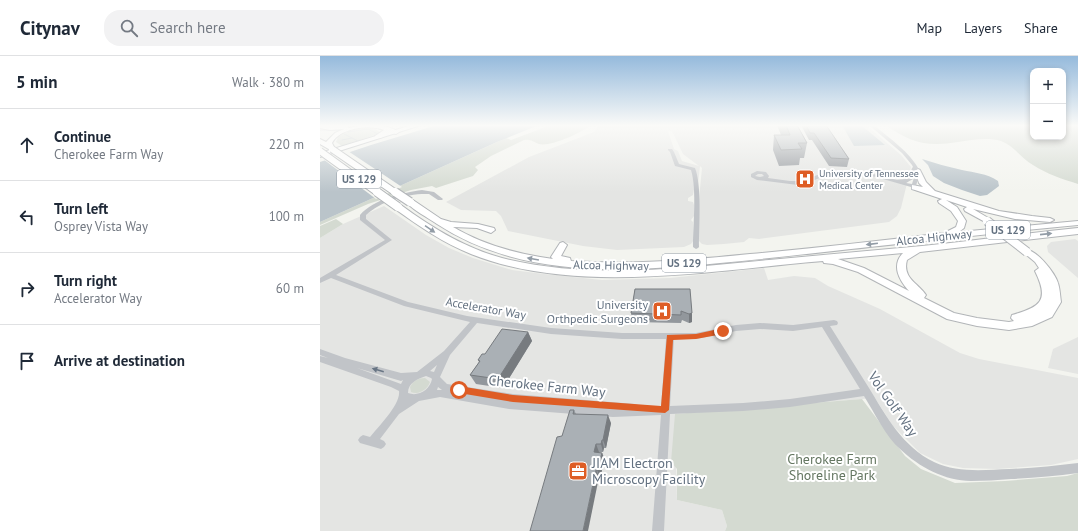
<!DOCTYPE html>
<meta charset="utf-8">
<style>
body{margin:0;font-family:"PT Sans",sans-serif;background:#f2f2f3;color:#1f2937}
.controls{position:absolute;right:12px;top:12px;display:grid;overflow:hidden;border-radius:8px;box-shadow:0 2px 6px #0003}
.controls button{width:36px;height:36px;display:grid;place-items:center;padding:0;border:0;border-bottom:1px solid #e0e1e3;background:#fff;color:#1f2937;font:20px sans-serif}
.stop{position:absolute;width:12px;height:12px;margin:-9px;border:3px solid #de5d25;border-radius:50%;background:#fff}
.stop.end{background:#de5d25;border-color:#fff;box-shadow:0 1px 4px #0008}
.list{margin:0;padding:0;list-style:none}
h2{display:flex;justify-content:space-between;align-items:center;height:52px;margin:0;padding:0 16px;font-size:17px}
h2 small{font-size:13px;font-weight:400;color:#747a83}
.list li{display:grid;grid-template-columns:26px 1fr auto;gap:12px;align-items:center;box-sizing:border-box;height:72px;padding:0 16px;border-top:1px solid #e0e1e3}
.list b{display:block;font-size:15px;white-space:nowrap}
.list p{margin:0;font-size:13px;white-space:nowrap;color:#747a83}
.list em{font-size:13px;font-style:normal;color:#747a83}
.icon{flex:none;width:22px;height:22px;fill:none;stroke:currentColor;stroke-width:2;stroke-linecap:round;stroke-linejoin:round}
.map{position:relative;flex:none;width:758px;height:475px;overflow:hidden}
header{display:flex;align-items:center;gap:24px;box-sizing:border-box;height:56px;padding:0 20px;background:#fff;border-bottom:1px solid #e0e1e3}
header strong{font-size:19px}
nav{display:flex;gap:22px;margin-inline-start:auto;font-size:14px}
.search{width:280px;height:36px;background:#f2f2f3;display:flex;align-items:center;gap:10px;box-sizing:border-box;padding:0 14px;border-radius:16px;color:#747a83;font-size:15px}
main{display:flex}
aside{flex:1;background:#fff}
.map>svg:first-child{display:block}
.built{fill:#e4e5e3;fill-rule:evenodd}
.green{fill:#d4dad1}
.water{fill:#bac4ca}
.pier{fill:#f3f4ef}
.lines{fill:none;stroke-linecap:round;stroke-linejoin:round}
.stream{stroke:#bac4ca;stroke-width:1}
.major-casing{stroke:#b2b6ba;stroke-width:2}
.highway-casing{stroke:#b2b5b8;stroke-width:2}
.minor{fill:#c1c4c8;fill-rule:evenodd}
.major{fill:#fff;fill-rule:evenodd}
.highway{fill:#fff;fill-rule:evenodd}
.highway-bridge-far1-casing{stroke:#b2b5b8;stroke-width:8;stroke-linecap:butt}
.highway-bridge-casing{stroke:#b2b5b8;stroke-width:10;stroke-linecap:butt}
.highway-bridge-far1{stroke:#fff;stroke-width:6}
.highway-bridge{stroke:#fff;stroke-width:8}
.wall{fill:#92979c}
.shaded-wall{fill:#777b7f}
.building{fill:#aab0b5;stroke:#777b7f}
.oneway{fill:#929ca6}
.oneway2{fill:#687584}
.route{fill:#de5d25}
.labels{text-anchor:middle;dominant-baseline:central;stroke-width:4;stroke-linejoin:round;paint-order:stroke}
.far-poi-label{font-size:10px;fill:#637180;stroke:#fff;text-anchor:start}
.shield{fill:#fff;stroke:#929ca6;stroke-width:1}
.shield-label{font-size:11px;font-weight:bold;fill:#637180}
.street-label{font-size:12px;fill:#637180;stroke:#fff}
.poi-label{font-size:12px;fill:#637180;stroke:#fff;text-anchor:end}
.near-street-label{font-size:14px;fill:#637180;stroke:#fff}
.near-park-label{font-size:14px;fill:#657762;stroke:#fff}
.near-poi-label{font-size:14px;fill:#637180;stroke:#fff;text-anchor:start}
</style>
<header>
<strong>Citynav</strong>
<div class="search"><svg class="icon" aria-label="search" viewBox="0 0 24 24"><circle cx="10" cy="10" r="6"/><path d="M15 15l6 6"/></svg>Search here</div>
<nav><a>Map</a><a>Layers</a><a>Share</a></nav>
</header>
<main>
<aside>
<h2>5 min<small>Walk · 380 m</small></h2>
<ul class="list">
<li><svg class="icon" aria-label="ahead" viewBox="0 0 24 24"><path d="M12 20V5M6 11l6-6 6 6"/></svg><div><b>Continue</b><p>Cherokee Farm Way</p></div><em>220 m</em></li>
<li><svg class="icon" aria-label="left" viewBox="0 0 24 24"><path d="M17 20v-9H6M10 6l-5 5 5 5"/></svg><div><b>Turn left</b><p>Osprey Vista Way</p></div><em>100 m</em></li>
<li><svg class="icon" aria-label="right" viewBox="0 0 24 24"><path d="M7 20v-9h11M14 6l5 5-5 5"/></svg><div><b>Turn right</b><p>Accelerator Way</p></div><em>60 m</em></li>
<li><svg class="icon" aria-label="arrive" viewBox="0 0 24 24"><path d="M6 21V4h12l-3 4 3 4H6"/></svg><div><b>Arrive at destination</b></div></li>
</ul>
</aside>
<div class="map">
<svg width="758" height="475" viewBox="0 0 758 475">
<rect width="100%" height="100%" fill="#f3f4ef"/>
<g class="built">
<path d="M279,69H546L581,99L591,111L581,152L577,160L569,166L439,183L429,182L424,186L404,188L387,189L382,188L379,185V143L382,112L380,110L378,128H375L373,139L368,142V145L373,146L374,149V160L371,164L373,166V185L371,188L364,191L297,194L263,190L188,175L181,160L176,155L141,154L126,146L209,101L274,76ZM348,75H352L363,98L379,110L362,105L358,95L354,93Z"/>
<polygon points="64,150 106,179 129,192 153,202 192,214 224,218 282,224 350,222 444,212 448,224 474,220 495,222 508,230 560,253 640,297 659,303 758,322 758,403 731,409 677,413 643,412 623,408 600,397 573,370 555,342 355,358 357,444 402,454 407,470 405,475 0,475 0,182 23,168"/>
<polygon points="755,183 758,185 758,222 728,196 727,190 731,186"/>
<polygon points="758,281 758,318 728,312 733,293"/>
</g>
<g class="green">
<path d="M231,69H270C262,77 230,91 219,88C213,86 211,83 204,84L171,100L155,111L158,114L153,120L116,132L112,130L91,134L48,148L0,169V166L186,82L191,84Z"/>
<path d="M566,69H713V81H743V69H758V128C742,123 727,118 713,109C701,102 694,90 681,85C668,81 651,84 638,86C608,91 590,87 566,69Z"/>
<path d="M54,72L61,77L22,90L16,86L18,81C28,74 42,71 54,72Z"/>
<polygon points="16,163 23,168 0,182 0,170"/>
<path d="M105,322L110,326C107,334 99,339 91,336L90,331C93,325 98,322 105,322Z"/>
<polygon points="542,343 585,400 601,413 635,427 685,425 747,420 758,417 758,475 405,475 407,470 402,454 357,444 357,413 351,406 355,358"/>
</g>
<g class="water">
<polygon points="117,69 219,69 177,86 0,166 0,106 51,89"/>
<polygon points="522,69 541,69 565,89 534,90"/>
<path d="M602,103C615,107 628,111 642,114C655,117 666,117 678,125L679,130L667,139L660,140L642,134L624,127L613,120L608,109Z"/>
</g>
<polygon class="pier" points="28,95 82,131 56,143 3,103"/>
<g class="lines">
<g class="stream">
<polyline points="0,74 20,74"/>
<polyline points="28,76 48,73 58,78"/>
<polyline points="24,78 38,85"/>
<polyline points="22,84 32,82"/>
</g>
<g class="major-casing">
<polygon id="major" points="92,69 101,69 0,101 0,97"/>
</g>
<g class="highway-casing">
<g id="highway">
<path d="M0,69H26L29,72C44,68 65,67 79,76L76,78L69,76C66,80 60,83 55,82V80L64,74C50,68 20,72 12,87L15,93L12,95L0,88V83L6,86L15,77L24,73L10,74L0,72Z"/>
<path d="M598,113L600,114L606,126L615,135L679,155L712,160L730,162L734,164L730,166L695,163L653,153L670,163L671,165L667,167L645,155L644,153L647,151L626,144L637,151L646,165L644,172L639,176L758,165V169C682,176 606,185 531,193C487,198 443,203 400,207C305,216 201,223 117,168C107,161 94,155 86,146L87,144H93L121,163L131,166L158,168L174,172L175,174L171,177L157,172L133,171C164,189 197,198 233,203L231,201L240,187L243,186L247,189L241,200L250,202L251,205C311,209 370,204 430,198C495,192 560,185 624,177L636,171L638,165L631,155L619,147L618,145L622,143L592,133V129L603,131L599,127L595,115Z"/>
<path d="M75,149H81C112,172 145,192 182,202C270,224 361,212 449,204C500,199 551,195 602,190C654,185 706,177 758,172V178L600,196L587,204C582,222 598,227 606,239L604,242L634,257L657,262L689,266L694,265L691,262L692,259C720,251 730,245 715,215L719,212L715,206L703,196L704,194C715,191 735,217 738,227C740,233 740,240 741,246L732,261L712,270L689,274L657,270L627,263L538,216L513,208L504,207L503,205C393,214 256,240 151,198C123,187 99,170 75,153ZM583,197C571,209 579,224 589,235L544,212L518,203Z"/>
</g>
</g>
<g class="minor">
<path d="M549,69H554C571,84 589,95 600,115L596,130L598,131L595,134H591V131L556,121L526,117H511L490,126L478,129L437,124L431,121V118L437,115L446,116L449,120L448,122L470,125H478L486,124L504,116L516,114L546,116L577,124L585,123L589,121L592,112L593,111L592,109L582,97ZM596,115L592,128L586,127L593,123ZM438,118H442L444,120L440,121L435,120Z"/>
<path d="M348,93H352L354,96L359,108L375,112C382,129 379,171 379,191L378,192L376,193L373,191C373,170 377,133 371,114L355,110L350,96L348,94Z"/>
<path d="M102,134L114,136L123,143L122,144H118L109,138C88,137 61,145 46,159V163L72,184L16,219L88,246L147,260L231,272L302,277H376L416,269L440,267L473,269L514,264L517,265L518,267L517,269L510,270C523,291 536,311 549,332C566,360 583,391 614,406C637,417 664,414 689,413C712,412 735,410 758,407V417C736,420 714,422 691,423C678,424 664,425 651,425C625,425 599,411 580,393C566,381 554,356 544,340L470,351L423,355L350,358L344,475H332L341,359L293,361L189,353L120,341L99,345L79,358L60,383L64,385L66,388L64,391L61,393L40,387L38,384L40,381L43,379L50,381C58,371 81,348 79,335L71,331L0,306V300L8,302L0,299V293L25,302L81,317L97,316L124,295L150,266L84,250L11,222L0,227V222L65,184L40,164V159C54,143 82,137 102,134ZM157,267L231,278L302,283H346L341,351L319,352L318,349L315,348L193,338L127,328L120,321L130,299ZM502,271L540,333L470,343L423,347L350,350L354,283H376L416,275L440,273L473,275ZM117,309L114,316L110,315ZM37,312L81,325L83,324L81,328ZM106,320L111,322L112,323C110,334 98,341 88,337C88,327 97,323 106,320ZM118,331L122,334H117Z"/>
</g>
<use href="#major" class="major"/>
<use href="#highway" class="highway"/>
<g class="highway-bridge-far1-casing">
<g id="highway-bridge-far1">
<polyline points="12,93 76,137"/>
<polyline points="0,95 58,137"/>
</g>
</g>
<g class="highway-bridge-casing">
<g id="highway-bridge">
<polyline points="57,136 78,151"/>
<polyline points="75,136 90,146"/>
<polyline points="667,165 707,196"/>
</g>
</g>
<use href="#highway-bridge-far1" class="highway-bridge-far1"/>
<use href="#highway-bridge" class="highway-bridge"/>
</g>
<g class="wall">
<polygon points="457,69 477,69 487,87 484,102 480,102 479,109 459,110 453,94 454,79 461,79"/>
<polygon points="481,69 506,69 529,103 527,111 509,110 492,84 489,84"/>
<polygon points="315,233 372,257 372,266 369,267 362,264 361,267 312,266 311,257"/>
<polygon points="208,276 212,285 183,332 156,328 150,319 159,306 158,304 165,298"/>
<polygon points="254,354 256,358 291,367 286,392 284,392 283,396 279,396 282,397 285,404 280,421 279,421 242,380"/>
</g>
<g class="shaded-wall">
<polygon points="372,257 372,266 369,267 369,258"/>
<polygon points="208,276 212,285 183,332 178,323"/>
<polygon points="288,359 291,367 286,392 283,384"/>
<polygon points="282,384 284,392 283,396 281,388"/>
<polygon points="276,388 279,396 277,404 274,396"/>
<polygon points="282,397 285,404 280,421 277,414"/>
<polygon points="276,414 279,421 268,475 263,475"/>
</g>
<g class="building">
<polygon points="466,69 477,69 487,87 478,87 482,93 461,94 454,79 470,79"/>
<polygon points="486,69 506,69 529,103 511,102 494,77 490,77"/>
<polygon points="315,233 370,233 372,257 369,258 361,255 361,259 311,257"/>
<polygon points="182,273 208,276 178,323 150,319 160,305 158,304 162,298 165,298"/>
<polygon points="250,354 254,354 253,358 288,359 283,384 282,384 281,388 276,388 274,396 282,397 277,414 276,414 263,475 210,475 237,381 242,380"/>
</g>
<defs><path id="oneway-solid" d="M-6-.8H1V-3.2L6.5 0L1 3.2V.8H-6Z"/></defs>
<g class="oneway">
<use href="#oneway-solid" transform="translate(110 173) rotate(34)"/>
<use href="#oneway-solid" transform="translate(726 178) rotate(-6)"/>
<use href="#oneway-solid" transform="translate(552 188) rotate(173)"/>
<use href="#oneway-solid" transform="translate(213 203) rotate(-170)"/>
</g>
<use class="oneway2" href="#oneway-solid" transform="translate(58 314) rotate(-164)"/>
<linearGradient id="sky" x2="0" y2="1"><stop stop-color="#95badc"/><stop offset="0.51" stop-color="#fafaf8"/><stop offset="1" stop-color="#fafaf8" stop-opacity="0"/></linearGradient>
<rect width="758" height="136" fill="url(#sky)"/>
<polygon class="route" points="403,272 407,275 403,278 376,283 353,284 349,354 345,357 193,346 139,337 135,334 139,330 193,339 341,350 347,279 376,278"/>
<defs>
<g id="hospital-square" transform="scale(1)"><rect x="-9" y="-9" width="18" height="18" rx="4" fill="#de5d25" stroke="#fff"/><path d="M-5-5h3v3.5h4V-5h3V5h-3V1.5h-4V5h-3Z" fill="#fff"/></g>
<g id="office-square" transform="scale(1)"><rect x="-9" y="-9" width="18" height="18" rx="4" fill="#de5d25" stroke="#fff"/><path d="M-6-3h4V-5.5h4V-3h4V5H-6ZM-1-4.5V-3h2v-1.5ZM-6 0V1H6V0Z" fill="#fff"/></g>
</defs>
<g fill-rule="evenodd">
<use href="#hospital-square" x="485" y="123"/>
<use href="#hospital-square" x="342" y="255"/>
<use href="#office-square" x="258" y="415"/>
</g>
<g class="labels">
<g class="far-poi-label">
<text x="499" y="117">University of Tennessee<tspan x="499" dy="12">Medical Center</tspan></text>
</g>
<g class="shield">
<rect x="17" y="114" width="44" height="18" rx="3"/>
<rect x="666" y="165" width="44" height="18" rx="3"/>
<rect x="342" y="198" width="44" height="18" rx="3"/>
</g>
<g class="shield-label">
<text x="39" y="123">US 129</text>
<text x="688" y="174">US 129</text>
<text x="364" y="207">US 129</text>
</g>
<g class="street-label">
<text transform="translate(614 181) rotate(-6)">Alcoa Highway</text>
<text transform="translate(291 209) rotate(1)">Alcoa Highway</text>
<text transform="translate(166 252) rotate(10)">Accelerator Way</text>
</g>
<g class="poi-label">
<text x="328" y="248">University<tspan x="328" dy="14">Orthpedic Surgeons</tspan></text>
</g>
<g class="near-street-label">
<text transform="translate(227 330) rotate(6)">Cherokee Farm Way</text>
<text transform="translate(573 348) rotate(55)">Vol Golf Way</text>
</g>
<g class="near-park-label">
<text x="512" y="403">Cherokee Farm<tspan x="512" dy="16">Shoreline Park</tspan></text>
</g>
<g class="near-poi-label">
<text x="272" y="407">JIAM Electron<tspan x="272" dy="16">Microscopy Facility</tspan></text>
</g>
</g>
</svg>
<div class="controls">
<button>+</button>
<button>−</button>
</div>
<div class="stop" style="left:139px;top:334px"></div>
<div class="stop end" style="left:403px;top:275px"></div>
</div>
</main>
